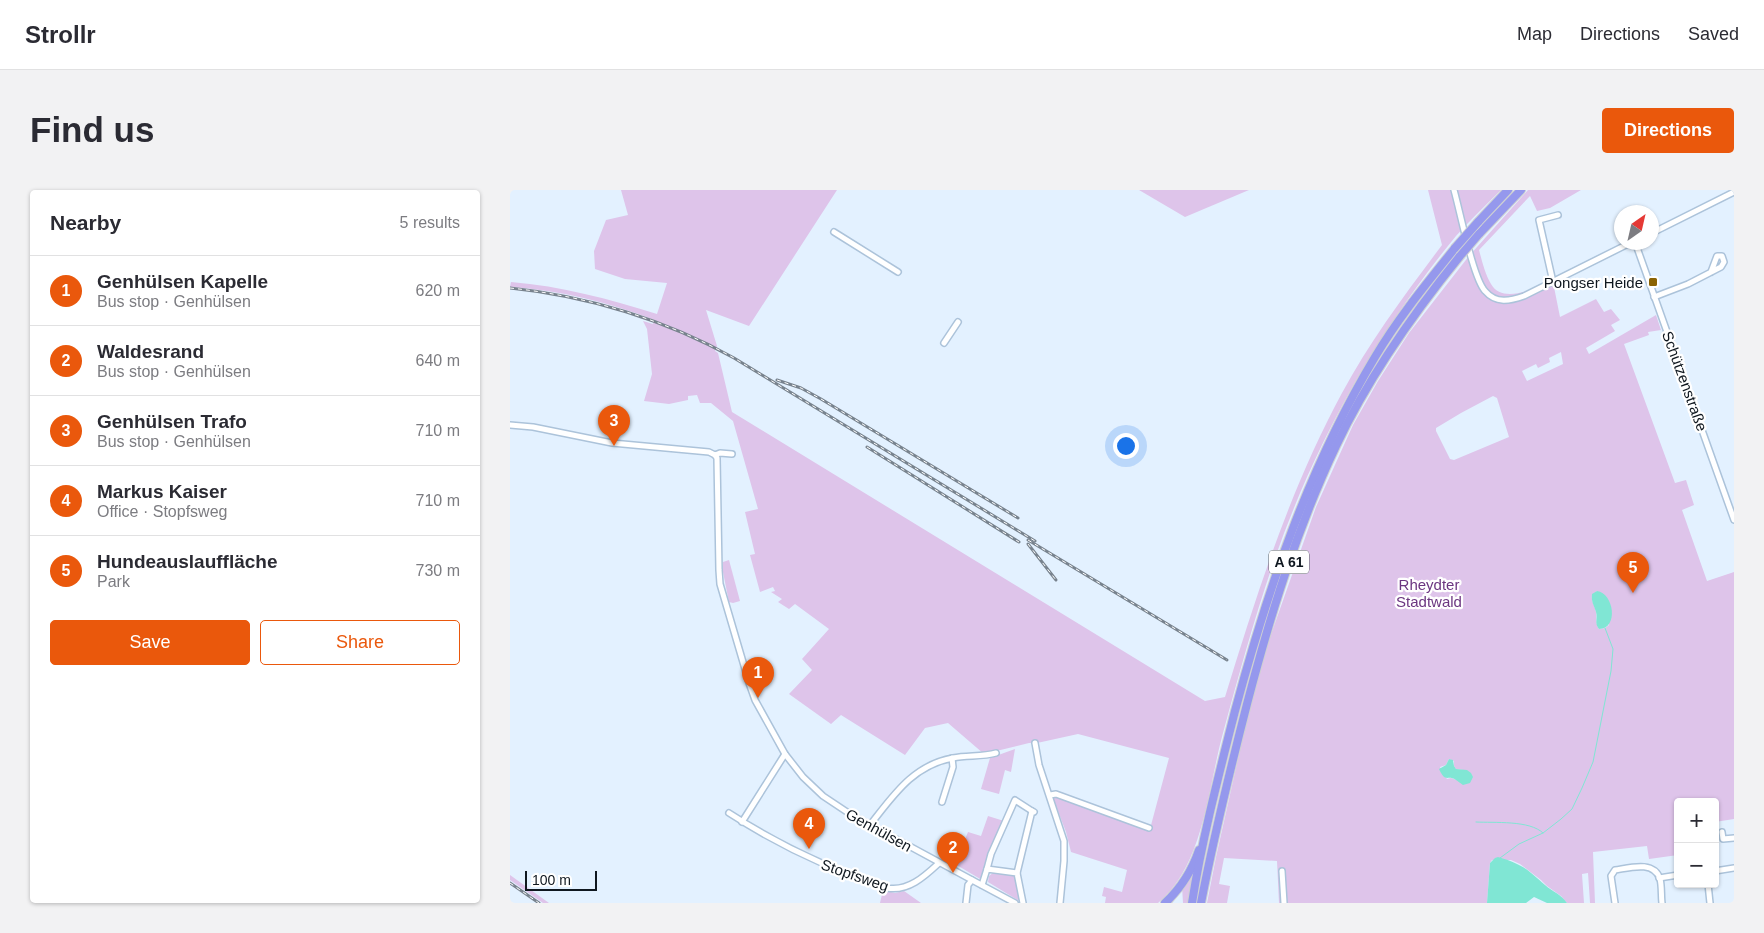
<!DOCTYPE html>
<meta charset="utf-8">
<style>
body{margin:0;font-family:Arial,sans-serif;background:#f2f2f3;color:#2b2b33}
.controls{position:absolute;right:15px;bottom:15px;display:grid;overflow:hidden;border-radius:5px;box-shadow:0 1px 4px #0004}
.controls button{width:45px;height:45px;display:grid;place-items:center;padding:0;border:0;border-bottom:1px solid #e1e1e2;background:#fff;color:#2b2b33;font:25px sans-serif}
.compass{position:absolute;left:1104px;top:15px;width:45px;height:45px;border-radius:50%;background:#fff;box-shadow:0 1px 4px #0004;rotate:34deg}
.scale{position:absolute;left:15px;bottom:12px;width:72px;box-sizing:border-box;padding-left:5px;border:2px solid #0f171f;border-top:0;font-size:14px;line-height:18px;white-space:nowrap;color:#0f171f;-webkit-text-stroke:4px #fff;paint-order:stroke}
.you{position:absolute;left:615px;top:255px;width:18px;height:18px;margin:-12px;border:4px solid #fff;border-radius:50%;background:#1a73e8;box-shadow:0 0 0 8px #1a73e833}
.badge{display:grid;place-items:center;width:32px;height:32px;border-radius:50%;background:#ea580c;color:#fff;font-size:16px;font-weight:700}
.pin{position:absolute;translate:-50% -41px;filter:drop-shadow(0 1px 2px #0008)}
.pin::after{content:'';position:absolute;top:26px;width:18px;height:15px;background:inherit;clip-path:polygon(0 0,100% 0,50% 100%)}
.list{margin:0;padding:0;list-style:none}
h2{display:flex;justify-content:space-between;align-items:center;height:65px;margin:0;padding:0 20px;font-size:21px}
h2 small{font-size:16px;font-weight:400;color:#7c7c81}
.list li{display:grid;grid-template-columns:32px 1fr auto;gap:15px;align-items:center;box-sizing:border-box;height:70px;padding:0 20px;border-top:1px solid #e1e1e2}
.list b{display:block;font-size:19px;white-space:nowrap}
.list p{margin:0;font-size:16px;white-space:nowrap;color:#7c7c81}
.list em{font-size:16px;font-style:normal;color:#7c7c81}
.actions{display:flex;gap:10px;padding:15px 20px}
.actions a{flex:1;padding:11px 0;border:1px solid #ea580c;border-radius:5px;text-align:center;font-size:18px;color:#ea580c}
.actions .main{background:#ea580c;color:#fff}
.map{position:relative;flex:none;width:1224px;height:713px;overflow:hidden;border-radius:5px}
header{display:flex;align-items:center;gap:30px;box-sizing:border-box;height:70px;padding:0 25px;background:#fff;border-bottom:1px solid #e1e1e2}
header strong{font-size:24px}
nav{display:flex;gap:28px;margin-inline-start:auto;font-size:18px}
.intro{display:flex;align-items:center;justify-content:space-between;box-sizing:border-box;height:120px;padding:0 30px}
h1{margin:0;font-size:35px}
.button{padding:12px 22px;border-radius:5px;background:#ea580c;color:#fff;font-size:18px;font-weight:700}
main{display:flex;gap:30px;padding:0 30px}
aside{flex:1;background:#fff;border-radius:5px;box-shadow:0 1px 4px #0004}
.map>svg:first-child{display:block}
.green{fill:#dec4ea;fill-rule:evenodd}
.water{fill:#80e6d4}
.lines{fill:none;stroke-linecap:round;stroke-linejoin:round}
.stream{stroke:#80e6d4;stroke-width:1}
.minor-casing{stroke:#acc3da;stroke-width:8}
.highway-casing{stroke:#cfd1d2;stroke-width:10}
.minor{stroke:#fff;stroke-width:5}
.highway{stroke:#9598ed;stroke-width:8}
.rail-casing{stroke:#78838e;stroke-width:3}
.rail{stroke:#fff;stroke-width:1;stroke-dasharray:4;stroke-linecap:butt}
.highway-bridge-casing{stroke:#cfd1d2;stroke-width:10;stroke-linecap:butt}
.highway-bridge{stroke:#9598ed;stroke-width:8}
.poi-dot{fill:#8b6303;stroke:#fff;stroke-width:2}
.labels{text-anchor:middle;dominant-baseline:central;stroke-width:4.5;stroke-linejoin:round;paint-order:stroke}
.shield{fill:#fff;stroke:#575d62;stroke-width:1}
.shield-label{font-size:14px;font-weight:bold;fill:#0f171f}
.poi-label{font-size:15px;fill:#0f171f;stroke:#fff;text-anchor:end}
.street-label{font-size:15px;fill:#0f171f;stroke:#fff}
.park-label{font-size:15px;fill:#6b3680;stroke:#fff}
</style>
<header>
<strong>Strollr</strong>
<nav><a>Map</a><a>Directions</a><a>Saved</a></nav>
</header>
<div class="intro"><h1>Find us</h1><a class="button">Directions</a></div>
<main>
<aside>
<h2>Nearby<small>5 results</small></h2>
<ul class="list">
<li><span class="badge">1</span><div><b>Genhülsen Kapelle</b><p>Bus stop · Genhülsen</p></div><em>620 m</em></li>
<li><span class="badge">2</span><div><b>Waldesrand</b><p>Bus stop · Genhülsen</p></div><em>640 m</em></li>
<li><span class="badge">3</span><div><b>Genhülsen Trafo</b><p>Bus stop · Genhülsen</p></div><em>710 m</em></li>
<li><span class="badge">4</span><div><b>Markus Kaiser</b><p>Office · Stopfsweg</p></div><em>710 m</em></li>
<li><span class="badge">5</span><div><b>Hundeauslauffläche</b><p>Park</p></div><em>730 m</em></li>
</ul>
<div class="actions"><a class="main">Save</a><a>Share</a></div>
</aside>
<div class="map">
<svg width="1224" height="713" viewBox="0 0 1224 713">
<rect width="100%" height="100%" fill="#e3f1ff"/>
<g class="green">
<path d="M111,0H327L239,136L196,120L207,156L205,161L208,163L222,222L695,511L715,507C747,403 780,299 832,203C860,151 896,103 932,55L918,0H991C976,15 960,30 946,46C867,142 806,251 765,368C745,425 729,484 713,543C698,597 694,675 648,713H595L596,707L592,706L594,697L612,702L617,680L561,662L556,642L543,608L547,605L640,639L659,568L568,544L527,553H519L474,564L438,533L415,538L395,565L331,525L321,534L279,504L302,480L292,469L319,439L285,414L279,419L268,412L272,409L261,402L265,401L263,397L250,402L240,365L245,364L235,322L248,319L223,231L201,213H190L187,205L178,206V210L159,214L134,211L142,184L137,139L133,131L143,134L144,130C99,112 49,100 0,97L1,92C51,96 99,109 147,124L157,93L115,89L85,79L84,61L96,30L118,25Z"/>
<polygon points="629,0 739,0 675,27"/>
<path d="M1018,0H1071L1040,18L1027,21L1020,6L969,60C972,71 975,84 981,94C993,115 1026,97 1043,92L1050,127L1086,109L1094,122L1101,119L1110,130L1101,135L1105,141L1076,158L1079,164L1146,125L1151,140L1138,142L1139,145L1114,154L1165,293L1176,290L1184,315L1172,320L1197,391L1224,382V629L1205,632V612H1168V665L1139,669L1137,656L1083,662L1085,713H1080L1078,683L1072,684L1074,713H1057L1051,706L1037,696L1031,690L1010,674L1001,670H982L980,673L977,713H769L767,671L714,668L709,694L720,696L717,713H697L706,667L747,484L806,317L843,235L868,191L899,143L959,66ZM1051,162L1053,174L1017,191L1012,181L1026,174L1028,178L1040,172L1039,168ZM983,206L987,208L999,247L944,270L940,269L926,241V238L951,223ZM1087,401L1099,435L1095,438L1089,439C1085,433 1087,429 1086,422C1085,415 1081,412 1082,405ZM939,569L944,571V576L946,579L953,580L947,590L941,588L937,589L930,577L936,575Z"/>
<polygon points="219,370 230,411 223,413 219,412 213,382 213,372"/>
<polygon points="505,559 501,582 495,580 489,604 471,599 480,568"/>
<polygon points="478,626 494,631 472,690 445,674 458,642 471,646"/>
<polygon points="684,675 678,713 673,713 672,696"/>
<polygon points="484,682 505,686 511,712 478,692 479,686"/>
<polygon points="0,685 39,713 33,713 0,690"/>
<polygon points="373,700 385,703 394,701 411,713 370,713"/>
</g>
<g class="water">
<path d="M1087,401C1104,403 1109,439 1089,439C1084,433 1088,429 1086,422C1084,415 1081,412 1082,404Z"/>
<path d="M939,569L943,570L944,576L946,579L957,580L961,583L963,587L960,593L953,595C950,593 948,591 946,590C937,584 936,594 929,579L936,575Z"/>
<path d="M988,667C1012,674 1017,679 1035,695C1043,702 1051,704 1057,713H1037L1024,707L1016,713H977L980,673L985,668Z"/>
</g>
<g class="lines">
<g class="stream">
<path d="M966,632C984,633 1020,630 1033,643"/>
<polyline points="990,668 1009,654 1033,643 1051,629 1062,619 1072,598 1083,572 1101,481 1103,459 1095,438"/>
</g>
<g class="minor-casing">
<g id="minor">
<path d="M944,0C950,21 963,88 975,101C986,114 1000,111 1014,106L1122,52"/>
<polyline points="324,42 388,82"/>
<polyline points="1142,43 1224,2"/>
<polyline points="1125,52 1224,330"/>
<polyline points="1043,92 1029,30 1048,25"/>
<polyline points="1144,107 1178,94 1211,77 1214,72 1212,66 1207,66 1201,82"/>
<polyline points="434,153 448,132"/>
<polyline points="0,235 23,237 102,253 199,262 205,265 210,263 222,264"/>
<polyline points="205,265 207,268 209,380 210,394 240,496 245,510 275,564 293,587 313,606 340,624 462,690 458,695 456,713"/>
<polyline points="525,553 529,575 554,651 554,671 550,713"/>
<polyline points="540,605 546,604 639,638"/>
<polyline points="432,612 443,577 442,568"/>
<path d="M219,623C270,656 319,679 377,698C398,702 415,686 429,673"/>
<polyline points="232,632 275,564"/>
<path d="M360,635C383,606 403,575 443,568C457,565 472,567 486,563"/>
<polyline points="1212,642 1213,649 1224,648"/>
<polyline points="477,679 481,664 505,610 522,621"/>
<polyline points="772,681 774,713"/>
<polyline points="1205,681 1224,678"/>
<polyline points="507,683 522,621 524,622"/>
<polyline points="1149,688 1168,685"/>
<polyline points="462,690 505,713"/>
<polyline points="1198,694 1200,713"/>
<polyline points="472,695 477,679 507,683 513,713"/>
<path d="M1105,713L1101,686L1105,680C1119,678 1144,670 1150,689C1152,696 1151,706 1152,713"/>
</g>
</g>
<g class="highway-casing">
<g id="highway">
<polyline points="968,32 998,0"/>
<polyline points="969,44 1011,0"/>
<path d="M655,713C671,698 682,681 689,660"/>
<path d="M682,713C692,649 709,584 725,521C758,398 799,277 865,167C888,128 917,93 945,58"/>
<path d="M691,713C704,646 720,580 737,514C760,426 787,338 826,256C858,188 902,125 950,66"/>
</g>
</g>
<use href="#minor" class="minor"/>
<use href="#highway" class="highway"/>
<g class="rail-casing">
<g id="rail">
<path d="M0,98C78,106 156,130 224,168L525,351"/>
<polyline points="267,190 291,198 311,209 508,328"/>
<polyline points="357,257 509,352"/>
<polyline points="518,350 717,470"/>
<polyline points="518,354 546,390"/>
<polyline points="0,693 29,713"/>
</g>
</g>
<use href="#rail" class="rail"/>
<g class="highway-bridge-casing">
<g id="highway-bridge">
<polyline points="945,58 968,32"/>
<polyline points="950,66 969,44"/>
</g>
</g>
<use href="#highway-bridge" class="highway-bridge"/>
</g>
<rect class="poi-dot" x="1138" y="87" width="10" height="10" rx="2.5"/>
<g class="labels">
<rect class="shield" x="759" y="360.5" width="40" height="23" rx="4"/>
<g class="shield-label">
<text x="779" y="372">A 61</text>
</g>
<g class="poi-label">
<text x="1133" y="92">Pongser Heide</text>
</g>
<g class="street-label">
<text transform="translate(1175 191) rotate(70)">Schützenstraße</text>
<text transform="translate(369 640) rotate(29)">Genhülsen</text>
<text transform="translate(345 685) rotate(19)">Stopfsweg</text>
</g>
<g class="park-label">
<text x="919" y="394">Rheydter<tspan x="919" dy="17">Stadtwald</tspan></text>
</g>
</g>
</svg>
<div class="controls">
<button>+</button>
<button>−</button>
</div>
<svg class="compass" viewBox="-18 -18 36 36"><path d="M0-13l5 13h-10z" fill="#e53935"/><path d="M0 13l5-13h-10z" fill="#7c7c81"/></svg>
<div class="scale">100 m</div>
<div class="you"></div>
<div class="pin badge" style="left:248px;top:508px">1</div>
<div class="pin badge" style="left:443px;top:683px">2</div>
<div class="pin badge" style="left:104px;top:256px">3</div>
<div class="pin badge" style="left:299px;top:659px">4</div>
<div class="pin badge" style="left:1123px;top:403px">5</div>
</div>
</main>
